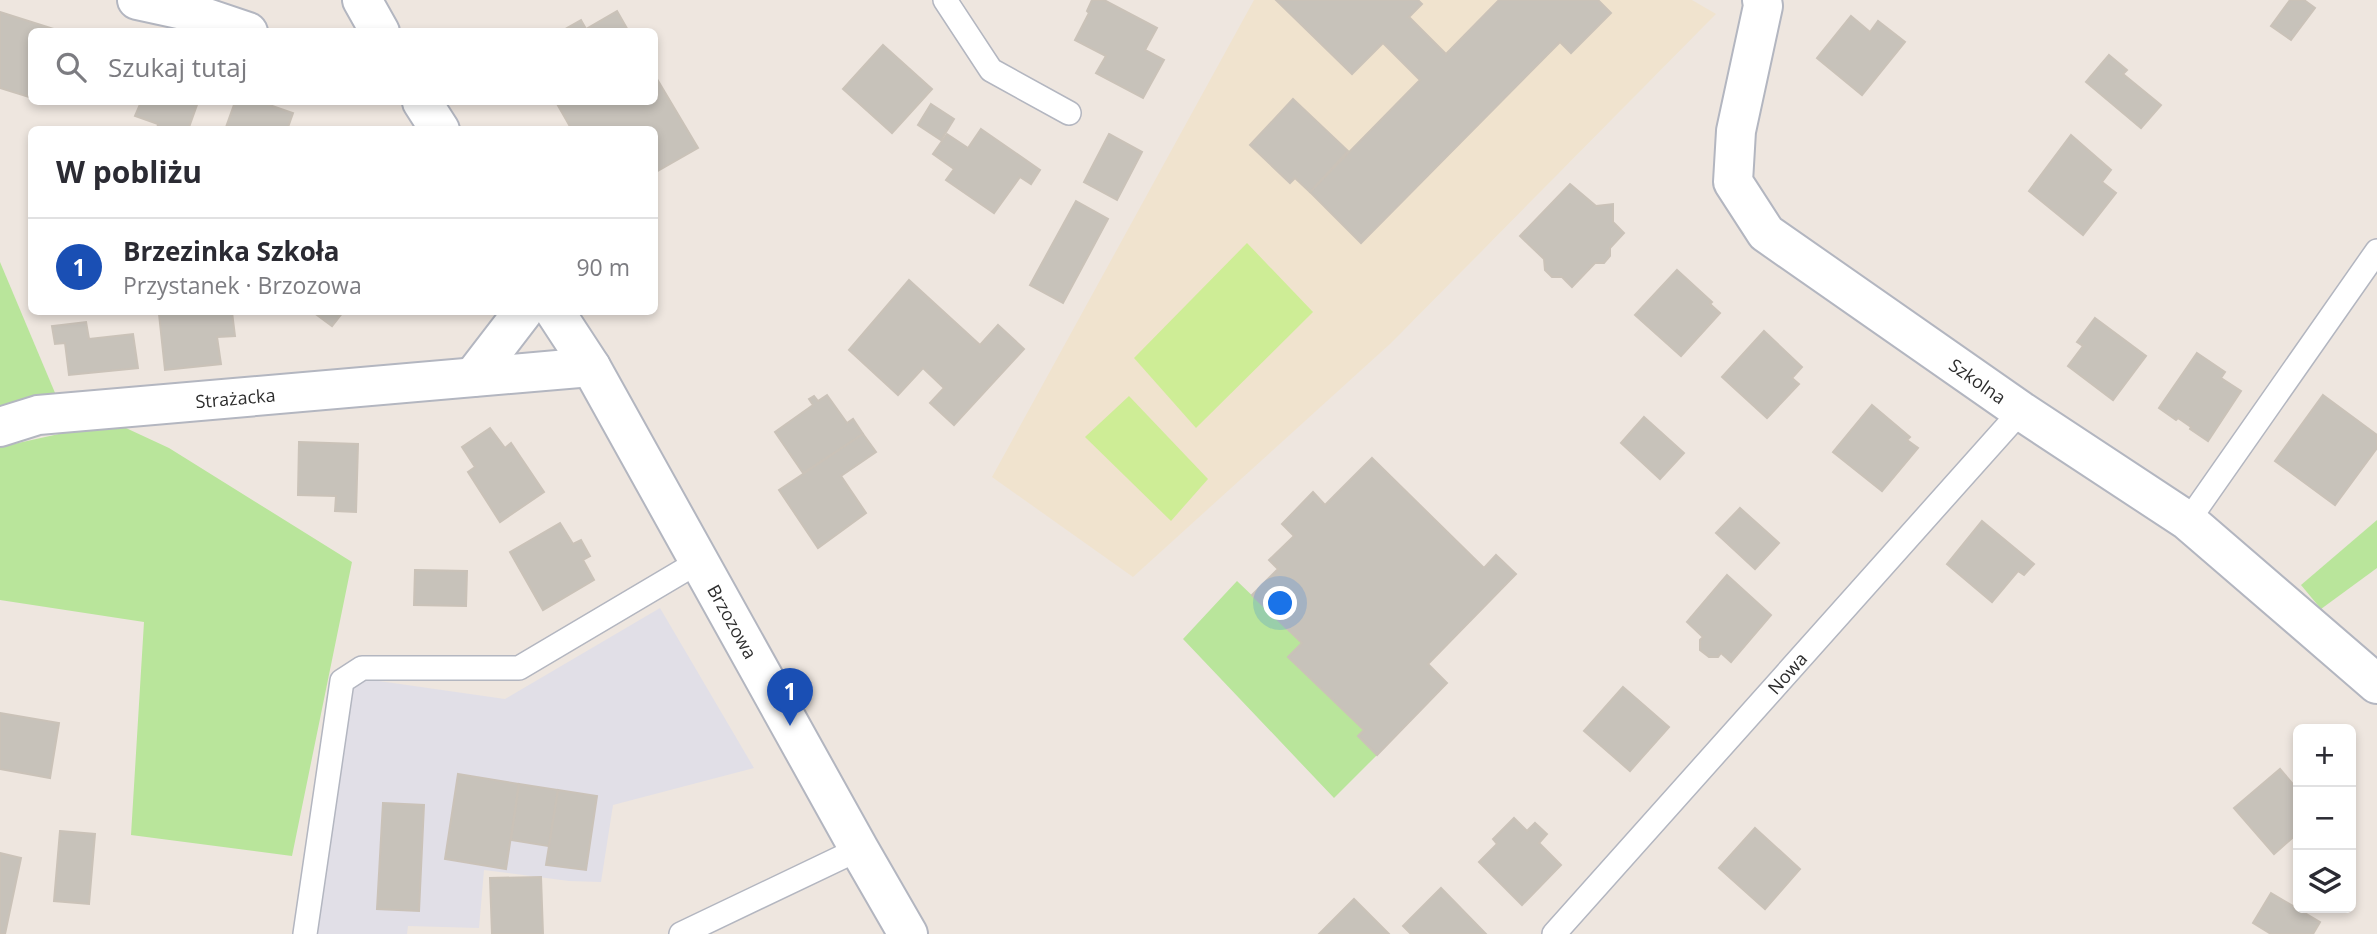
<!DOCTYPE html>
<html lang="pl">
<meta charset="utf-8">
<style>
body{margin:0;font-family:"Open Sans",sans-serif;background:#f7f7f7;color:#2b2b33}
.controls{position:absolute;right:21px;bottom:21px;display:grid;overflow:hidden;border-radius:10px;box-shadow:0 4px 10px #0003}
.controls button{width:63px;height:63px;display:grid;place-items:center;padding:0;border:0;border-bottom:2px solid #e1e1e2;background:#fff;color:#2b2b33;font:35px sans-serif}
.you{position:absolute;left:1281px;top:604px;width:24px;height:24px;margin:-18px;border:5px solid #fff;border-radius:50%;background:#1a73e8;box-shadow:0 0 0 10px #1a73e833}
.badge{display:grid;place-items:center;width:46px;height:46px;border-radius:50%;background:#db2777;color:#fff;font-size:23px;font-weight:700}
.pin{position:absolute;translate:-50% -58px;filter:drop-shadow(0 2px 4px #0008)}
.pin::after{content:'';position:absolute;top:37px;width:24px;height:21px;background:inherit;clip-path:polygon(0 0,100% 0,50% 100%)}
.list{margin:0;padding:0;list-style:none}
h2{display:flex;justify-content:space-between;align-items:center;height:91px;margin:0;padding:0 28px;font-size:30px}
h2 small{font-size:23px;font-weight:400;color:#7c7c81}
.list li{display:grid;grid-template-columns:46px 1fr auto;gap:21px;align-items:center;box-sizing:border-box;height:98px;padding:0 28px;border-top:2px solid #e1e1e2}
.list b{display:block;font-size:26px;white-space:nowrap}
.list p{margin:0;font-size:23px;white-space:nowrap;color:#7c7c81}
.list em{font-size:23px;font-style:normal;color:#7c7c81}
.icon{flex:none;width:38px;height:38px;fill:none;stroke:currentColor;stroke-width:2;stroke-linecap:round;stroke-linejoin:round}
.map{position:relative;flex:none;width:2377px;height:934px;overflow:hidden}
.search{position:absolute;background:#fff;box-shadow:0 4px 10px #0003;left:28px;top:28px;width:630px;height:77px;display:flex;align-items:center;gap:18px;box-sizing:border-box;padding:0 24px;border-radius:10px;color:#7c7c81;font-size:26px}
.panel{position:absolute;background:#fff;box-shadow:0 4px 10px #0003;left:28px;top:126px;width:630px;height:189px;border-radius:10px}
.map>svg:first-child{display:block}
.industrial{fill:#e1dfe7}
.education{fill:#f0e3ce}
.green{fill:#b9e59b}
.pitch{fill:#ceed96}
.building{fill:#c7c2ba;stroke:#cac2b8;stroke-width:2}
.lines{fill:none;stroke-linecap:round;stroke-linejoin:round}
.lane-casing{stroke:#b3b6c0;stroke-width:26}
.street-casing{stroke:#b3b6c0;stroke-width:42}
.lane{stroke:#fff;stroke-width:23}
.street{stroke:#fff;stroke-width:38}
.labels{text-anchor:middle;dominant-baseline:central;stroke-width:6;stroke-linejoin:round;paint-order:stroke}
.street-label{font-size:18px;fill:#2d2d2d;stroke:#fff}
</style>
<div class="map">
<svg width="2377" height="934" viewBox="0 0 2377 934">
<rect width="100%" height="100%" fill="#eee6df"/>
<polygon class="industrial" points="660,608 754,768 613,805 601,882 569,881 484,870 479,928 408,926 407,934 295,934 330,674 505,699"/>
<polygon class="education" points="1254,0 1692,0 1716,14 1391,343 1133,577 992,477"/>
<g class="green">
<polygon points="0,262 58,400 0,413"/>
<polygon points="113,422 169,448 352,562 292,856 131,835 144,622 0,600 0,447"/>
<polygon points="2377,520 2377,568 2321,609 2301,585"/>
<polygon points="1237,581 1302,643 1288,657 1364,730 1358,736 1377,755 1334,798 1183,639"/>
</g>
<g class="pitch">
<polygon points="1247,243 1313,312 1196,428 1134,358"/>
<polygon points="1129,396 1208,479 1171,521 1085,437"/>
</g>
<g class="building">
<polygon points="1092,0 1104,0 1157,28 1145,50 1164,60 1143,98 1096,73 1106,56 1075,40 1089,13 1087,11"/>
<polygon points="1276,0 1418,0 1422,4 1409,17 1446,54 1499,0 1598,0 1611,13 1571,53 1560,42 1361,243 1310,192 1420,80 1383,43 1352,74"/>
<polygon points="2290,0 2304,0 2315,8 2291,40 2271,26"/>
<polygon points="617,11 629,32 560,32 581,20 586,29"/>
<polygon points="0,12 63,32 32,32 32,98 0,88"/>
<polygon points="1851,16 1870,32 1878,21 1905,42 1862,95 1817,58"/>
<polygon points="883,45 932,89 892,133 843,89"/>
<polygon points="2109,55 2127,70 2123,74 2161,105 2141,128 2086,82"/>
<polygon points="654,74 698,148 654,173 654,130 572,130 556,102 654,102"/>
<polygon points="1293,99 1348,151 1310,192 1295,178 1290,183 1250,145"/>
<polygon points="141,102 198,102 188,130 157,130 158,124 135,116"/>
<polygon points="235,102 261,102 293,113 287,130 225,130"/>
<polygon points="931,104 954,119 941,140 918,125"/>
<polygon points="981,129 1040,170 1031,184 1020,177 994,213 946,180 954,169 933,154 947,134 968,148"/>
<polygon points="1109,134 1142,152 1117,200 1084,182"/>
<polygon points="2071,135 2111,170 2102,182 2116,193 2083,235 2029,191"/>
<polygon points="1570,184 1596,206 1613,204 1613,222 1624,233 1610,248 1610,256 1604,263 1595,263 1572,287 1562,277 1552,277 1545,270 1544,259 1520,236"/>
<polygon points="1076,201 1108,219 1063,303 1030,285"/>
<polygon points="1677,270 1712,302 1710,304 1720,313 1681,356 1635,315"/>
<polygon points="909,280 980,345 998,325 1024,349 954,425 930,403 944,388 923,368 898,395 849,350"/>
<polygon points="186,312 232,312 235,336 217,337 221,364 165,370 159,314"/>
<polygon points="313,312 343,312 332,326"/>
<polygon points="2095,318 2146,356 2113,400 2068,366 2083,346 2077,342"/>
<polygon points="86,322 89,339 133,334 138,368 69,375 65,343 55,344 52,326"/>
<polygon points="1764,331 1802,367 1792,378 1799,384 1767,418 1722,377"/>
<polygon points="2197,353 2225,372 2221,378 2241,391 2208,441 2190,429 2191,427 2178,418 2176,420 2159,408"/>
<polygon points="827,395 847,423 853,419 863,434 803,473 775,432 813,405 809,399 814,396 818,401"/>
<polygon points="2323,395 2377,435 2377,448 2335,505 2275,461"/>
<polygon points="1872,405 1910,437 1907,440 1918,448 1882,491 1833,452"/>
<polygon points="1644,417 1684,453 1660,479 1621,443"/>
<polygon points="490,428 505,448 511,443 544,492 500,522 468,472 475,467 462,447"/>
<polygon points="863,434 876,452 841,476 866,513 818,548 779,490"/>
<polygon points="299,442 358,444 356,512 335,511 336,496 298,495"/>
<polygon points="1372,458 1484,568 1496,555 1516,574 1428,664 1447,683 1377,755 1358,736 1364,730 1288,657 1302,643 1252,595 1278,569 1269,560 1294,536 1282,524 1313,492 1325,505"/>
<polygon points="1740,508 1779,543 1755,569 1716,533"/>
<polygon points="1982,521 2034,564 2024,575 2018,571 1992,602 1947,564"/>
<polygon points="560,523 573,544 581,540 590,556 583,560 594,580 543,610 510,552"/>
<polygon points="415,570 467,571 466,606 414,605"/>
<polygon points="1727,575 1771,615 1731,662 1721,653 1718,657 1709,657 1700,650 1700,640 1703,637 1687,622"/>
<polygon points="1623,687 1669,727 1630,771 1584,731"/>
<polygon points="0,713 59,723 50,778 0,769"/>
<polygon points="2280,769 2298,790 2298,833 2274,854 2234,808"/>
<polygon points="458,774 519,784 506,869 445,859"/>
<polygon points="519,784 558,790 549,846 511,840"/>
<polygon points="558,790 597,796 586,870 546,865"/>
<polygon points="383,803 424,805 419,911 377,909"/>
<polygon points="1514,818 1527,831 1535,823 1547,834 1539,843 1561,865 1522,905 1479,862 1497,844 1493,839"/>
<polygon points="1755,828 1800,869 1765,909 1719,868"/>
<polygon points="60,831 95,834 89,904 54,901"/>
<polygon points="0,853 21,858 5,934 0,934"/>
<polygon points="541,877 543,934 492,934 490,878"/>
<polygon points="1441,888 1486,934 1411,934 1403,926"/>
<polygon points="2271,893 2320,922 2313,934 2271,934 2253,923"/>
<polygon points="1354,899 1389,934 1319,934"/>
</g>
<g class="lines">
<g class="lane-casing">
<g id="lane">
<polyline points="945,0 991,70 1069,113"/>
<polyline points="2188,521 2377,251"/>
<polyline points="305,934 342,681 362,668 519,668 698,562"/>
<polyline points="681,934 859,849"/>
<path id="s1" d="M1554,934L2021,411"/>
</g>
</g>
<g class="street-casing">
<g id="street">
<polyline points="137,0 183,10 248,32"/>
<polyline points="362,0 380,32"/>
<path id="s2" d="M1762,0L1763,6L1736,131L1733,182L1766,233L2021,411L2188,521L2377,684"/>
<polyline points="422,102 440,130"/>
<path id="s3" d="M555,312L591,367L859,849L908,934"/>
<polyline points="473,377 523,312"/>
<path id="s4" d="M0,427L38,415L591,367"/>
</g>
</g>
<use href="#lane" class="lane"/>
<use href="#street" class="street"/>
</g>
<g class="labels">
<g class="street-label">
<text stroke="none"><textPath href="#s2" startOffset="504">Szkolna</textPath></text>
<text stroke="none"><textPath href="#s4" startOffset="238">Strażacka</textPath></text>
<text stroke="none"><textPath href="#s3" startOffset="357">Brzozowa</textPath></text>
<text stroke="none"><textPath href="#s1" startOffset="350">Nowa</textPath></text>
</g>
</g>
</svg>
<div class="controls">
<button>+</button>
<button>−</button>
<button><svg class="icon" aria-label="layers" viewBox="0 0 24 24"><path d="M12 4l9 5-9 5-9-5zM3 14l9 5 9-5"/></svg></button>
</div>
<div class="you"></div>
<div class="pin badge" style="left:790px;top:726px;background:#1a4fb4">1</div>
<div class="search"><svg class="icon" aria-label="search" viewBox="0 0 24 24"><circle cx="10" cy="10" r="6"/><path d="M15 15l6 6"/></svg>Szukaj tutaj</div>
<section class="panel">
<h2>W pobliżu<small></small></h2>
<ul class="list">
<li><span class="badge" style="background:#1a4fb4">1</span><div><b>Brzezinka Szkoła</b><p>Przystanek · Brzozowa</p></div><em>90 m</em></li>
</ul>
</section>
</div>
